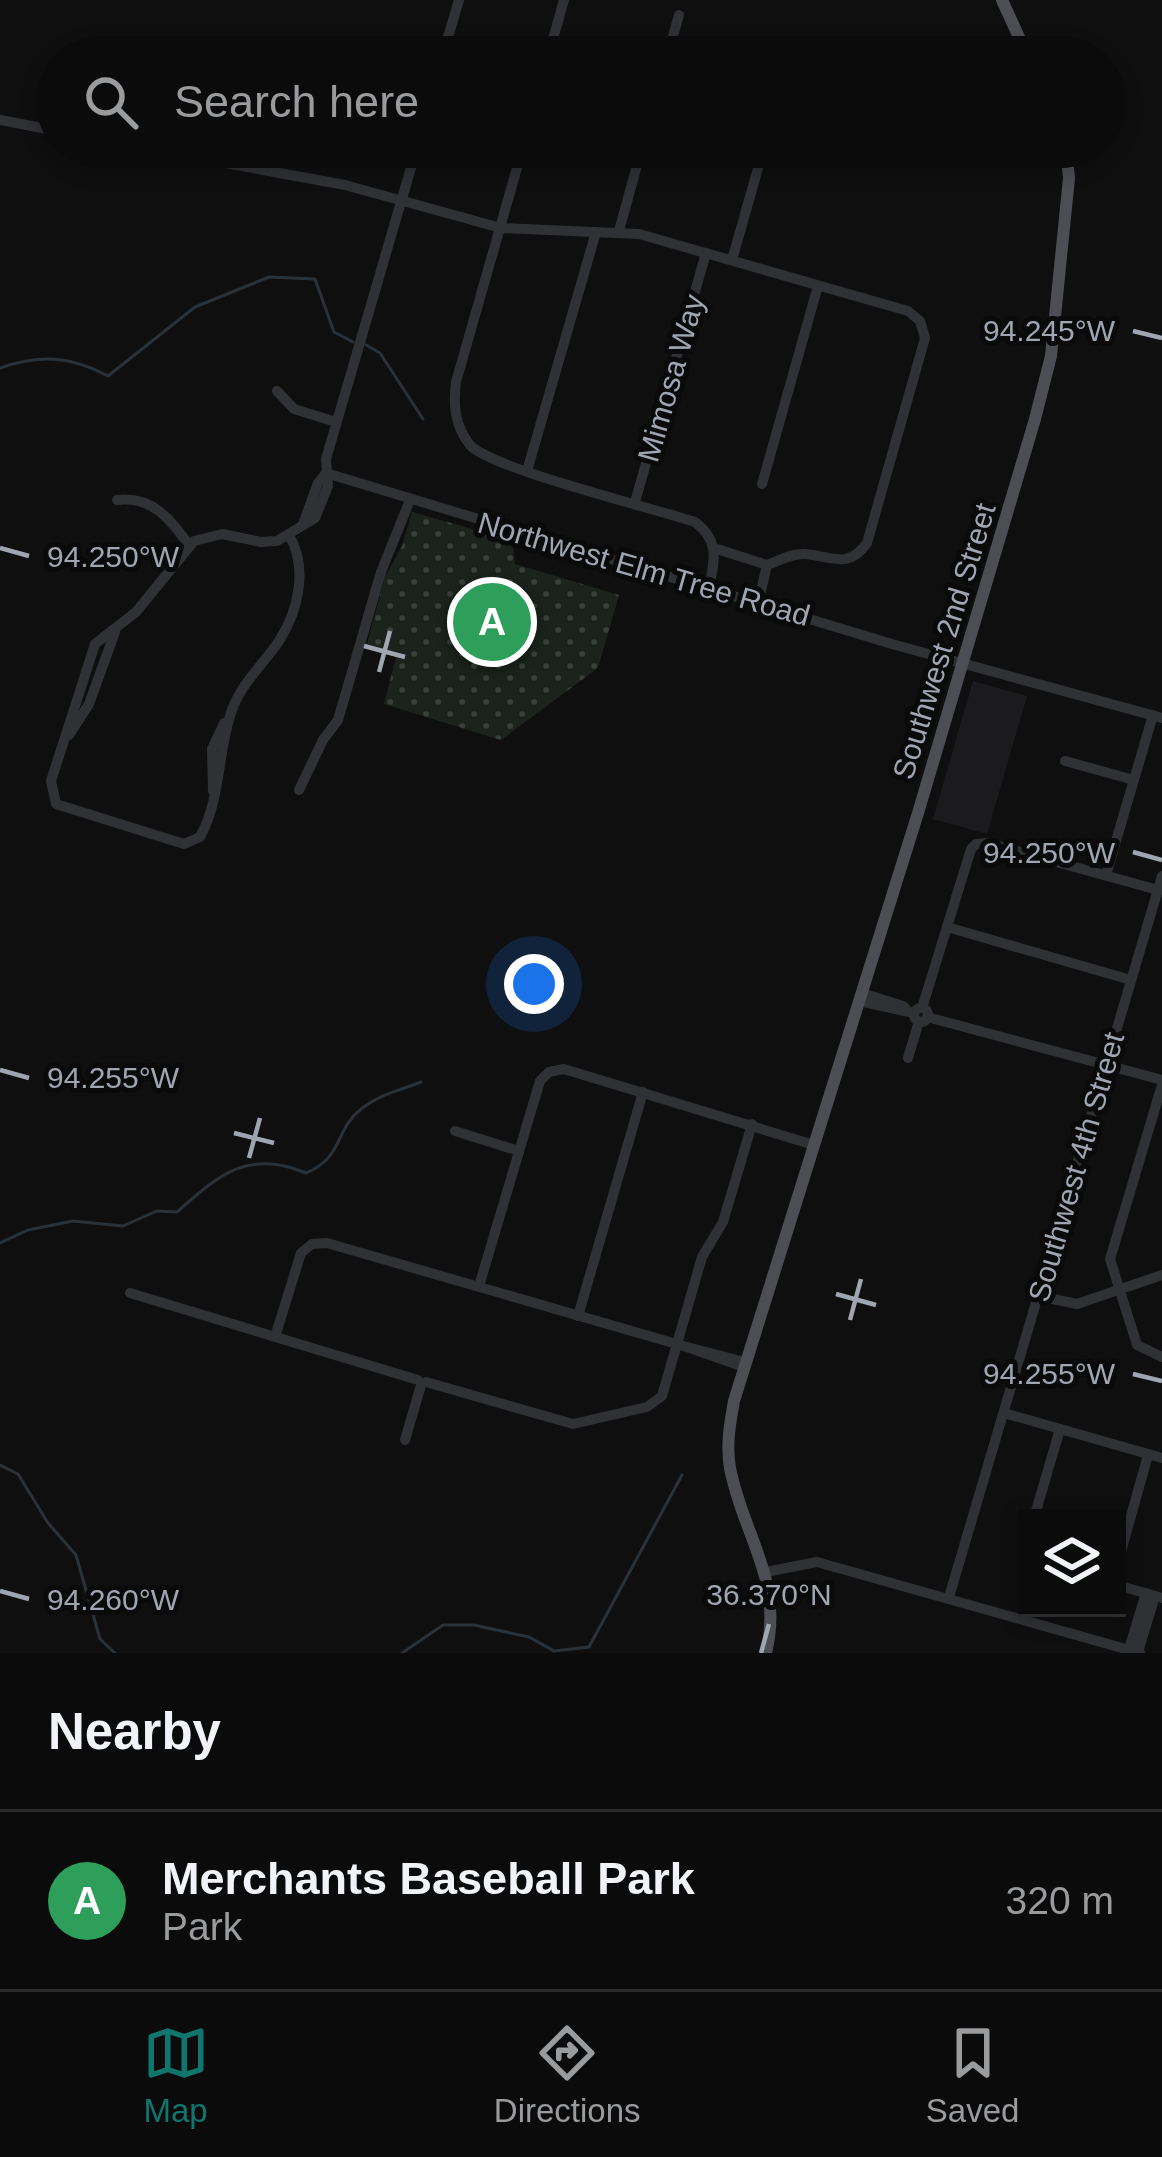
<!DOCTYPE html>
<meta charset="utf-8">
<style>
body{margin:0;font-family:Arial,sans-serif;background:#141415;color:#f1f3f6}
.controls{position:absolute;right:36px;bottom:36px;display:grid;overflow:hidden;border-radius:0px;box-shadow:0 6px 18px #0003}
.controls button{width:108px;height:108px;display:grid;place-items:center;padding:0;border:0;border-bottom:3px solid #2b2b2d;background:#0b0b0c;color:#f1f3f6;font:60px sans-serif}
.you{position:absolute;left:534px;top:984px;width:42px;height:42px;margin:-30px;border:9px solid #fff;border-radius:50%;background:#1a73e8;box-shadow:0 0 0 18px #1a73e833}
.badge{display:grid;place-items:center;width:78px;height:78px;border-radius:50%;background:#0f766e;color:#fff;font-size:39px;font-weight:700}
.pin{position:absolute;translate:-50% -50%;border:6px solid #fff;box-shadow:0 3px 12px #0006}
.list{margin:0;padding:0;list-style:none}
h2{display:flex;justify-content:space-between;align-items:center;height:156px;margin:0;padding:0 48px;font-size:51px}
h2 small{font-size:39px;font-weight:400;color:#9a9b9d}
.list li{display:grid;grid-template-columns:78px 1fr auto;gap:36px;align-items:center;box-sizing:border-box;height:180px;padding:0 48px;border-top:3px solid #2b2b2d}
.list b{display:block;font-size:45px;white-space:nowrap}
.list p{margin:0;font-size:39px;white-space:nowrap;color:#9a9b9d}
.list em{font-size:39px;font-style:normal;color:#9a9b9d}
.icon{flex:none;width:66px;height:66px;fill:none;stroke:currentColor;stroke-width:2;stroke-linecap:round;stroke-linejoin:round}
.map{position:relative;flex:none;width:1162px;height:1653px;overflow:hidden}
.search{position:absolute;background:#0b0b0c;box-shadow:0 6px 18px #0003;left:36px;right:36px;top:36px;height:132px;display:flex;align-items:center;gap:30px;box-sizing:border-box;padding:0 42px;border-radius:66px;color:#9a9b9d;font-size:45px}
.sheet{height:336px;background:#0b0b0c}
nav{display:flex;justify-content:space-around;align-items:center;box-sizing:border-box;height:168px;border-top:3px solid #2b2b2d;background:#0b0b0c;font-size:33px;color:#9a9b9d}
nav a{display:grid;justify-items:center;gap:6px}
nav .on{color:#0f766e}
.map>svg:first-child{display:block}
.built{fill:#1b1b1d}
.park{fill:url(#park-dots)}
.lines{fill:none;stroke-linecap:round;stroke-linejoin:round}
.stream{stroke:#293238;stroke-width:3}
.minor{stroke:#303135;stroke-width:10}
.major{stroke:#4c4e54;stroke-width:12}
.ticks{fill:none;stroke:#a0a6b1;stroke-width:4.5}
.labels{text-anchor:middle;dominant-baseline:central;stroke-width:10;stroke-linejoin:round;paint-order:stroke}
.street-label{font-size:30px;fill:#a0a6b1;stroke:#0a0a0b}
.ticks-label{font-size:30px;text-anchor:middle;fill:#a0a6b1;stroke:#0a0a0b;stroke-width:10;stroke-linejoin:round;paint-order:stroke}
</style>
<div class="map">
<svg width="1162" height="1653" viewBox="0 0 1162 1653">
<defs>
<pattern id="park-dots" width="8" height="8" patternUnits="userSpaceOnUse" patternTransform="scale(3)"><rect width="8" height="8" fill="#1b231c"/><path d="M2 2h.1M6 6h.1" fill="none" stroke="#39403b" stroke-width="1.8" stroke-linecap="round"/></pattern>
</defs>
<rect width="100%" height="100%" fill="#0f0f10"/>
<polygon class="built" points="973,681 1027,696 987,834 933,819"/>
<polygon class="park" points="412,512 512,540 515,564 619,595 598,668 501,740 384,704 396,657 366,648 385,577 402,546"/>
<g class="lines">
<g class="stream">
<polyline points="366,345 380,353 423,419"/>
<path d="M0,368C40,354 71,356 108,376L195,307L269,277L315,279L334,332L353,342"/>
<path d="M0,1243L28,1230L73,1221L123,1226L157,1211L177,1212C220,1174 248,1149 306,1173C343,1158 335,1130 360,1110C377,1095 401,1090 421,1082"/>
<polyline points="0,1465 18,1474 48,1523 76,1555 100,1639 115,1653"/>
<polyline points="402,1653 443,1625 474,1625 529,1637 554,1651 589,1647 682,1475"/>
</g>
<g class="minor">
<polyline points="442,57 459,0"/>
<polyline points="548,57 564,0"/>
<polyline points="667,57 679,15"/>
<polyline points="790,57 794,44"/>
<polyline points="0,120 57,131"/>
<path d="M138,147L345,185L501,228L639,234L908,311L920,321L925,338L867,543C848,570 831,556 805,554C791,553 779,561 767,565"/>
<path d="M523,147L456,382C453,405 455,426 470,445C492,469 653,508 695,522C721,542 714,560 709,589"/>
<polyline points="619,231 642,147"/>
<polyline points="732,260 764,147"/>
<polyline points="277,391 294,409 336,422"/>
<polyline points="527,471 596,232"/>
<polyline points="326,473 892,644 1162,718"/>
<polyline points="762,484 818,286"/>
<path d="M117,500C153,496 170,519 189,545"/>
<polyline points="635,502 706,253"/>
<polyline points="303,524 318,483 326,473"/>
<path d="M289,535C308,567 299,610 279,641C263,665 242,682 232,710C217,751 222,797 200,837L184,844L56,804L51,781L95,644L136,612L194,541L222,534L261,542L277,541L315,518L328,486L326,459L417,147"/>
<polyline points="717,549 767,565"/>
<polyline points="758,604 767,565"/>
<polyline points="69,735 89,704 115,632"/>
<polyline points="1065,761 1134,780"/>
<polyline points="299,790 323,740 338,720 381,572 410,500"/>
<polyline points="213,791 212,749 224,723"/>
<polyline points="1106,875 1153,715"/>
<polyline points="947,927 1131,980"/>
<polyline points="862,993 903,1006 908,1011"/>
<polyline points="859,1001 914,1013"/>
<polyline points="922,1008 971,849 976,844 988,843 1158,890"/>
<circle cx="921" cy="1015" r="7"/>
<polyline points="927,1017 1162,1080"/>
<polyline points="908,1058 919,1021"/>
<polyline points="1162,1085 1110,1259 1137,1345 1162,1357"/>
<polyline points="455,1131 519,1151"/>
<polyline points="479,1286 540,1081 549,1072 564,1069 814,1145"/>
<polyline points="130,1293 418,1380"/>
<polyline points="1038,1296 1077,1304 1162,1275"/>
<polyline points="578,1316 643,1092"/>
<polyline points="275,1337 301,1253 312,1244 327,1243 687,1347"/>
<polyline points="744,1367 687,1347 745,1362"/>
<polyline points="426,1382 573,1424 647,1407 662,1396 702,1257 723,1222 752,1124"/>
<polyline points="1004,1413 1162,1458"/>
<polyline points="405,1440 421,1385"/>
<polyline points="1034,1518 1060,1429"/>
<polyline points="1117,1566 1148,1455"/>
<polyline points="766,1572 817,1562 1140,1653"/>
<polyline points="1117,1585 1162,1598"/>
<polyline points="949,1597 1162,876"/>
<polyline points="1129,1649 1146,1593"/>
<polyline points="1138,1652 1155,1596"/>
</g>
<g class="major">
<polyline points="1002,0 1028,57"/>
<path d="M766,1653C784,1579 743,1536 730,1468C726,1445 730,1423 734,1401L918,813L1035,419L1051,356L1069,178L1066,147"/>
</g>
</g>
<path class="ticks" d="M1133,331L1162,338M0,548L29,556M364,646L405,657M379,672L390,631M1133,852L1162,860M0,1070L29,1078M234,1133L274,1143M249,1158L260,1118M836,1294L876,1305M850,1320L861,1279M1133,1374L1162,1381M0,1591L29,1599M761,1653L769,1624"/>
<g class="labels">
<g class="street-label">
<text transform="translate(671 378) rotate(-74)">Mimosa Way</text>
<text transform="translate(644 569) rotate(16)">Northwest Elm Tree Road</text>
<text transform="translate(944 641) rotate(-73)">Southwest 2nd Street</text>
<text transform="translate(1076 1167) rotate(-74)">Southwest 4th Street</text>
</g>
</g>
<g class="ticks-label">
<text x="1049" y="341">94.245°W</text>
<text x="113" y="567">94.250°W</text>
<text x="1049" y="863">94.250°W</text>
<text x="113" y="1088">94.255°W</text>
<text x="1049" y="1384">94.255°W</text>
<text x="769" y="1605">36.370°N</text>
<text x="113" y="1610">94.260°W</text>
</g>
</svg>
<div class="controls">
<button><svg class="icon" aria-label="layers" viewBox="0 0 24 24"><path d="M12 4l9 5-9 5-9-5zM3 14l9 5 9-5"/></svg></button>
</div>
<div class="you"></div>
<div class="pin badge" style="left:492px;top:622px;background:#2e9e5b">A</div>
<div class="search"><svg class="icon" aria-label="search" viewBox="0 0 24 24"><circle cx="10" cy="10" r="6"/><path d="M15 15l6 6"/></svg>Search here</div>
</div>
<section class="sheet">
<h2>Nearby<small></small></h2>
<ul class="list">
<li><span class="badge" style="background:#2e9e5b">A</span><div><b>Merchants Baseball Park</b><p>Park</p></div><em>320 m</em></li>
</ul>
</section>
<nav>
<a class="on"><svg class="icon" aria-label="map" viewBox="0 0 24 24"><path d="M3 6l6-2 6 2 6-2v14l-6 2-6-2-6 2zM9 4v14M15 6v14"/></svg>Map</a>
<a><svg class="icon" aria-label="directions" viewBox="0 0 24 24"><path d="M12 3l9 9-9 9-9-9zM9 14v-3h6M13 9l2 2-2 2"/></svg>Directions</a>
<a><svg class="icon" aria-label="saved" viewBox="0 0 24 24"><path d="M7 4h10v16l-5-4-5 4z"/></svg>Saved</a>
</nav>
